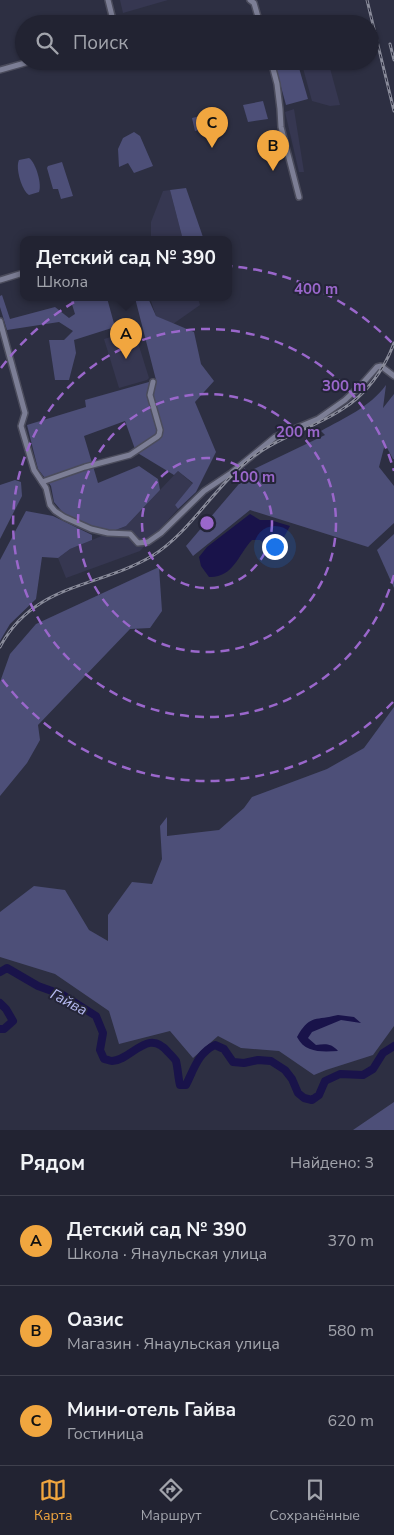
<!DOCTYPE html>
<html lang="ru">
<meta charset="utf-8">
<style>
body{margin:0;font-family:"Nunito Sans",sans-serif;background:#2a2b3a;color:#f1f3f6}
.you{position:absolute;left:274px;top:546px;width:18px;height:18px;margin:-12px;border:4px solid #fff;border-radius:50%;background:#1a73e8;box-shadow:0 0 0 8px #1a73e833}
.badge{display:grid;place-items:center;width:32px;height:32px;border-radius:50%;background:#f1a63f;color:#111;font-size:16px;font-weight:700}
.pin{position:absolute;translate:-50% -41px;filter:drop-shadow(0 1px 2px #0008)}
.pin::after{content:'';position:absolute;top:26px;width:18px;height:15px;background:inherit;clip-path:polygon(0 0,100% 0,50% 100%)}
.popup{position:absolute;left:20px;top:236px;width:212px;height:65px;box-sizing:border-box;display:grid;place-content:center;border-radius:10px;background:#222332;filter:drop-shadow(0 1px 4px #0005);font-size:16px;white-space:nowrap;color:#a2a4ac}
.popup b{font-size:19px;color:#f1f3f6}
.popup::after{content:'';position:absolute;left:50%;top:100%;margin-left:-10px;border:10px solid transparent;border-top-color:#222332}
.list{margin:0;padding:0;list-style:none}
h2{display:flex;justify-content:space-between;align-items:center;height:65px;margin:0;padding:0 20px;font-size:21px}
h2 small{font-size:16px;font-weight:400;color:#a2a4ac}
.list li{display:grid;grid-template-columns:32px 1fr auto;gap:15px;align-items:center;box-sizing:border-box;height:90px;padding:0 20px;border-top:1px solid #3f404d}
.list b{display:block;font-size:19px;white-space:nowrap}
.list p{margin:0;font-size:16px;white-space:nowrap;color:#a2a4ac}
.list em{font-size:16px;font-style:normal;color:#a2a4ac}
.icon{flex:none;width:28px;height:28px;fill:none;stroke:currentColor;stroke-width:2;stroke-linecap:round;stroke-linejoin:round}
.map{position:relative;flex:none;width:394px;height:1130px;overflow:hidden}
.search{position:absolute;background:#222332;box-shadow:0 1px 4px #0004;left:15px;right:15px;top:15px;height:55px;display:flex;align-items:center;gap:12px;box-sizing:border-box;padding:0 18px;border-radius:28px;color:#a2a4ac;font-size:19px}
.sheet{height:335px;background:#222332}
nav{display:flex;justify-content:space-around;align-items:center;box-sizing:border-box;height:70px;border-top:1px solid #3f404d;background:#222332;font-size:14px;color:#a2a4ac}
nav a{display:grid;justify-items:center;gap:2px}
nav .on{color:#f1a63f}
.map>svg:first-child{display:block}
.built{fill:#363751}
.green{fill:#4d4f78}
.water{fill:#19134a}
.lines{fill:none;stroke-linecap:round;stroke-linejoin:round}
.river{stroke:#19134a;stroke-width:8}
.minor-casing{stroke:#4b4c5c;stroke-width:8}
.minor{stroke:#7c7e95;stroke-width:5}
.rail-casing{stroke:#898b9a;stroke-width:3}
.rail{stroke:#242538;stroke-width:1;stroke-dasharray:4;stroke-linecap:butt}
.ring{fill:none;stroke:#9a67cb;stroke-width:2.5;stroke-dasharray:9 6}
.labels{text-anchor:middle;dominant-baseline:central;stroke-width:4;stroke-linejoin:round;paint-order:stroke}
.water-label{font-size:15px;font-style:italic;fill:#b7bbf2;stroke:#242538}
.centre{fill:#9a67cb;stroke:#242538;stroke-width:2.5}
.ring-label{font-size:15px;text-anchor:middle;font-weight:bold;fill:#9a67cb;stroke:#242538;stroke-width:4;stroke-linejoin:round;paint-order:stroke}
</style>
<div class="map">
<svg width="394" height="1130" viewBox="0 0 394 1130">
<rect width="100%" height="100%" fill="#2d2f42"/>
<g class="built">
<polygon points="120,0 168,0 123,13"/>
<polygon points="301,61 328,61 340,105 330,106 312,101"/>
<polygon points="294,109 304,172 299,172 285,112"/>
<polygon points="170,190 183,240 140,240 151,238 151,222 163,191"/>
<polygon points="150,298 198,298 200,305 173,324 156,316"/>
<polygon points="134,330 149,378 147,380 119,388 104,339"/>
<polygon points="178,471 193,484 175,505 178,509 140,551 66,578 58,558 70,549 126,526"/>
</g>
<g class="green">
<polygon points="274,61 297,61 308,99 286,105"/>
<polygon points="263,101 268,119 248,122 243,105"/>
<polygon points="213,113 216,126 195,131 192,118"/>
<polygon points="134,132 140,136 153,166 134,173 128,163 119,167 118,149 123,138"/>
<path d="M29,158C36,163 42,184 39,192L29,195C22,191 15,168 19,160Z"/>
<polygon points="62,162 73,196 61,199 58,189 53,189 47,168 48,166"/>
<polygon points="186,188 204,240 183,240 170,190"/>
<polygon points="2,295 10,319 55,307 69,318 75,314 70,298 107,298 115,327 74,340 76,353 69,380 55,380 49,340 64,340 73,331 59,322 7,330 0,307 0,296"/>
<polygon points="135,298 148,298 156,316 194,332 201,364 214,381 195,402 216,452 196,492 178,509 175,505 193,483 178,471 174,475 136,452 125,421 84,436 98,483 139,466 158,479 160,490 126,526 113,531 92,528 65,515 54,502 51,486 38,469 27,425 86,407 85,400 156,380"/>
<path d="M386,385L383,408L394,394V459H393L385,444L379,467L394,486V523L368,547L250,510L193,556L186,546L250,471L325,435L321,431C344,418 370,407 386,385Z"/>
<polygon points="15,480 21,482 22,496 0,539 0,485"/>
<polygon points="26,511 53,516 92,535 92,540 70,549 58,558 42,557 36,599 10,624 0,641 0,560"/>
<polygon points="394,534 394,588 377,550"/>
<polygon points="159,567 162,611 150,628 130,629 38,725 40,740 27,763 0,796 0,682 10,654 36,624"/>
<polygon points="394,707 394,1026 373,1055 326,1070 314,1075 279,1051 241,1048 218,1036 193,1058 170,1031 119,1044 109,1011 55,974 0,957 0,912 34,886 65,890 89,930 108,941 108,915 132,882 152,884 162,859 160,826 167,817 167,836 219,830 244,808 252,797 327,769 364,748"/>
<polygon points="394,1102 394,1130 353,1130"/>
</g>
<g class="water">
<path d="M250,514L260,520H270L290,526L277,550L269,553L266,544L260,540H252C238,555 233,578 209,577L201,566L199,557L207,547Z"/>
<path d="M338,1015L354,1017L361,1023L341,1020L312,1032L308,1038L316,1045C325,1044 331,1043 338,1051C322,1052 305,1053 297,1037C310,1014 315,1021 338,1015Z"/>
</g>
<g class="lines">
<g class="river">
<path d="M0,972L7,968L38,986L63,995L96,1016L103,1033L100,1050L104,1059C106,1059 109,1061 112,1061C132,1060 148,1027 168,1052C171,1055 174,1058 176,1061C178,1069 178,1077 180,1085H186C194,1069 198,1053 215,1045L224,1049L233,1062L244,1063L258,1060L271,1061L285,1070L292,1079L298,1093L304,1098L312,1100L319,1095L325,1081L340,1074L363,1075L373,1069L383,1053L394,1046"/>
<polyline points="0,1003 6,1009 13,1021 4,1029 0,1029"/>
</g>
<g class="minor-casing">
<g id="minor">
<polyline points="108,0 114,24"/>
<polyline points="250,0 254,3 260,24"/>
<polyline points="271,61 277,84 280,109 281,127 299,197"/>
<polyline points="0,70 32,61"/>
<polyline points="0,280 23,273"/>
<polyline points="0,321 25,413 21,426 34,470 46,488 50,505 55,511 64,517 91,529 108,533 130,534 138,543 148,542 161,533 204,491 231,473 275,437 318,419 345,400 362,384 377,367 381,366 394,376"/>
<polyline points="42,482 85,467 130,455 157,437 159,435 160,430 150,395 153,382"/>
</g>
</g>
<use href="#minor" class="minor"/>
<g class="rail-casing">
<g id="rail">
<polyline points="367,0 394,111"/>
<polyline points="390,44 394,60"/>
<path d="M0,647C34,583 98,588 152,556C188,534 213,490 245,463C274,438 310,430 341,410C366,395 384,370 394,343"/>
</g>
</g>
<use href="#rail" class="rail"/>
</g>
<g class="ring">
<circle cx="207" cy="523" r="65"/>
<circle cx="207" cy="523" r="129"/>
<path d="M394 575A194 194 0 1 1 394 471"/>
<path d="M393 702A258 258 0 0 1 1 678M1 368A258 258 0 0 1 393 344"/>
</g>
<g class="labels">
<g class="water-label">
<text transform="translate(69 1002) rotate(28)">Гайва</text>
</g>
</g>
<circle cx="207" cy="523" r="8" class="centre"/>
<g class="ring-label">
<text x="316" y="294">400 m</text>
<text x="344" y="391">300 m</text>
<text x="298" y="437">200 m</text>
<text x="253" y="482">100 m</text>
</g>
</svg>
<div class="you"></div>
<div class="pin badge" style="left:126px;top:359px">A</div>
<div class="popup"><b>Детский сад № 390</b>Школа</div>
<div class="pin badge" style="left:273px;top:171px">B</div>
<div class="pin badge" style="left:212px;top:148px">C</div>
<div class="search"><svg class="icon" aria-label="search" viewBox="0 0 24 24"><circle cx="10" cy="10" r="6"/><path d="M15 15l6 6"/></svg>Поиск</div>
</div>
<section class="sheet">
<h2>Рядом<small>Найдено: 3</small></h2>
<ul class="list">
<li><span class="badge">A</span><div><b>Детский сад № 390</b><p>Школа · Янаульская улица</p></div><em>370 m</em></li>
<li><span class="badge">B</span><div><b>Оазис</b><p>Магазин · Янаульская улица</p></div><em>580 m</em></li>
<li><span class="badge">C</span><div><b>Мини-отель Гайва</b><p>Гостиница</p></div><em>620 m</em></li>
</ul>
</section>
<nav>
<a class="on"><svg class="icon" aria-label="map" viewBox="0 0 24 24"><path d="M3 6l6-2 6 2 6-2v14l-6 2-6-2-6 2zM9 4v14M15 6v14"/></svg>Карта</a>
<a><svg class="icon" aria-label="directions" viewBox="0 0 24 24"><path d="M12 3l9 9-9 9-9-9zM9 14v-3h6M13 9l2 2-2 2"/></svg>Маршрут</a>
<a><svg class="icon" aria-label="saved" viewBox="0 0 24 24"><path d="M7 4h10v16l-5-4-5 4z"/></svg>Сохранённые</a>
</nav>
